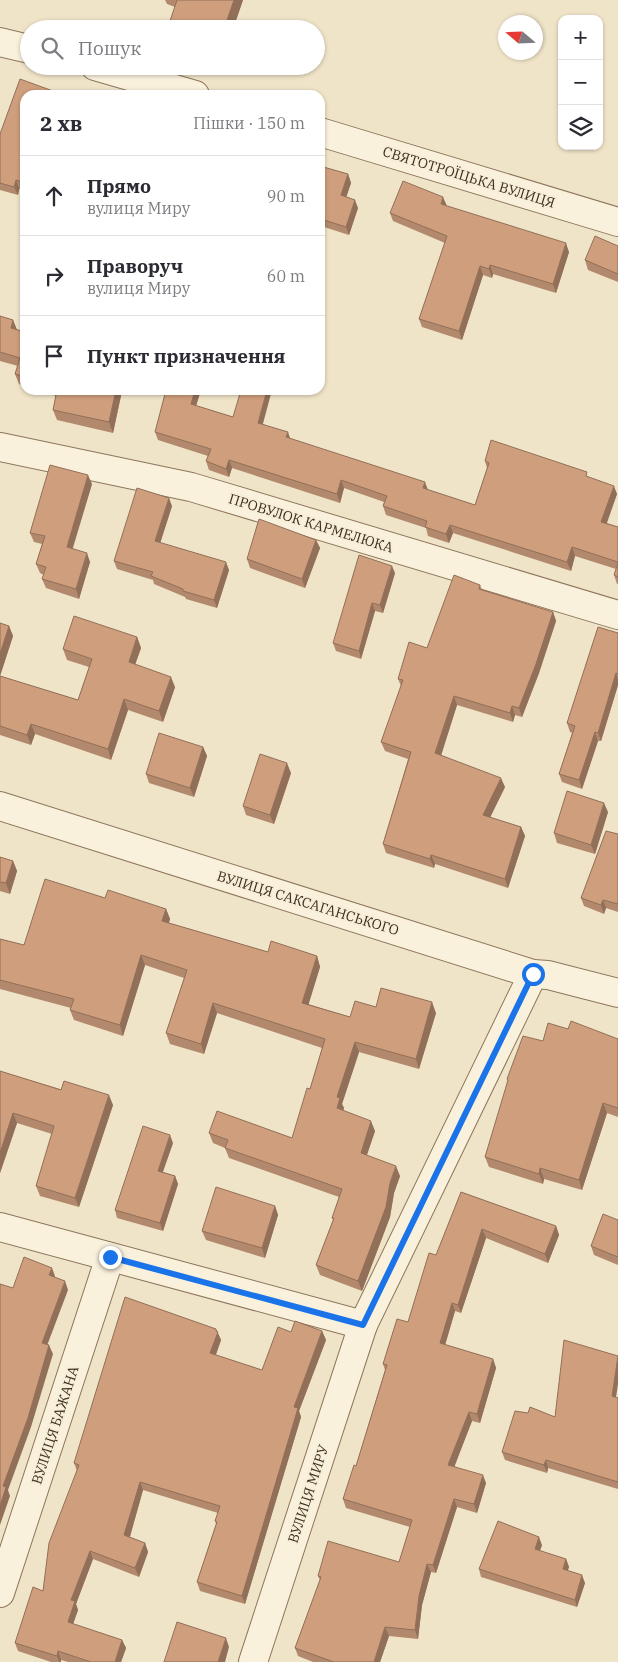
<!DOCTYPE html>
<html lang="uk">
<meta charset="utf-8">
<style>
body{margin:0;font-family:"IBM Plex Serif",serif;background:#f7f7f7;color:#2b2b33}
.controls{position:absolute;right:15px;top:15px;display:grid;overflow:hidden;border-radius:10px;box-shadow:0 1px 4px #0004}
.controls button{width:45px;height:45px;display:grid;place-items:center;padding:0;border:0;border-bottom:1px solid #e1e1e2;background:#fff;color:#2b2b33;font:25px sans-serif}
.compass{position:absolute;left:498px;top:15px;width:45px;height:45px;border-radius:50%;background:#fff;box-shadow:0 1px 4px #0004;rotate:289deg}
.stop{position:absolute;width:15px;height:15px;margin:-11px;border:4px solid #1a73e8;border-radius:50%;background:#fff}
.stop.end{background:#1a73e8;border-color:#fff;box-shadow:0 1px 5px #0008}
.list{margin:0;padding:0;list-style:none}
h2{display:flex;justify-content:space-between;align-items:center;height:65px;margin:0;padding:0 20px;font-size:21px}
h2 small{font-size:16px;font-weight:400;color:#7c7c81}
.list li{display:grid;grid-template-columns:32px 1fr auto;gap:15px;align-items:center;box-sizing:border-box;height:80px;padding:0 20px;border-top:1px solid #e1e1e2}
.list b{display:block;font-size:19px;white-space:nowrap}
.list p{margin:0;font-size:16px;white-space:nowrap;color:#7c7c81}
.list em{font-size:16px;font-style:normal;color:#7c7c81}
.icon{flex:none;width:28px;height:28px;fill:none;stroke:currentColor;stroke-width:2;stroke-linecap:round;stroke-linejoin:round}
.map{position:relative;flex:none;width:618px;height:1662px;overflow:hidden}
.search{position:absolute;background:#fff;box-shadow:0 1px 4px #0004;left:20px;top:20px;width:305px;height:55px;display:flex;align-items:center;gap:12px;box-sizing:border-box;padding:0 18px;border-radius:28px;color:#7c7c81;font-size:19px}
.panel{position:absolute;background:#fff;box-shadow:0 1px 4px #0004;left:20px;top:90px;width:305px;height:305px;border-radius:15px}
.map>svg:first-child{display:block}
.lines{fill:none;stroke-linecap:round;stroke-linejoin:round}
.minor-casing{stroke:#8d765c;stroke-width:30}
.minor{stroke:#faf1dc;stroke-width:28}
.wall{fill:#b2896c}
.shaded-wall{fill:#916f58}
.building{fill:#cf9f7d;stroke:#916f58}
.route{stroke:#1a73e8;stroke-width:6}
.labels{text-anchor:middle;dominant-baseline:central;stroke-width:4;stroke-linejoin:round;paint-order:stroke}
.street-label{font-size:14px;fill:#3d2e20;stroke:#f7eed8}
</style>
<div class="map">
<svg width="618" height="1662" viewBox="0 0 618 1662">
<rect width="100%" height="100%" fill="#f0e4c8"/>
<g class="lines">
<g class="minor-casing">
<g id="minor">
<polyline points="0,42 29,49"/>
<polyline points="95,66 195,95"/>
<polyline points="320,132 618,222"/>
<polyline points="0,447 191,487 618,615"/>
<polyline points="0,806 533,974 548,975 618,993"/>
<polyline points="0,1227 363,1325"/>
<polyline points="0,1593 110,1257"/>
<polyline points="253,1662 363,1325 533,974"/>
</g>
</g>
<use href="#minor" class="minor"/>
</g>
<g class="wall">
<polygon points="165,0 243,0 233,29 168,29 168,27 175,7 167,4"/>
<polygon points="25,95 25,191 19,189 18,195 0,190 0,134"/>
<polygon points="320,166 348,174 351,183 346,197 358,208 349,235 324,227 320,240"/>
<polygon points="446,206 569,252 556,293 493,274 492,278 483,275 462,340 422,327 419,319 445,243 393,221 390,213"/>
<polygon points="618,246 618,282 588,270 585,260"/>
<polygon points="0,316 13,320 17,330 25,332 25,386 19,384 15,374 18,366 0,361"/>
<polygon points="38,390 121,390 122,391 113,433 57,420 53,410 56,396"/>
<polygon points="201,390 196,406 233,417 263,424 291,439 428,490 475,505 487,468 485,461 589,477 617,494 607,523 618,527 618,584 617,584 614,575 616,569 575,556 571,571 453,533 449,543 428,536 426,528 386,515 383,506 384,502 344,488 340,503 232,468 229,477 209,470 206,461 208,456 158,440 155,432"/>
<polygon points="92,484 73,548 90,562 79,599 46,588 42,579 44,575 40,573 36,564 42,544 34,542 30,533"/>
<polygon points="172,506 160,543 229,570 217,608 186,599 185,597 154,584 153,580 117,569 114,561"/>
<polygon points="316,540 320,548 305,588 250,568 247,559"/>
<polygon points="395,573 383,613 375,611 361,659 336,651 333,643"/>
<polygon points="480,585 482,590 553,612 556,621 539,673 522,717 515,715 513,722 457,705 441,755 505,787 490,817 521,827 525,836 508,888 435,864 434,868 386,853 383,844 408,759 385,751 381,742 401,686 398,679 427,648"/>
<polygon points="0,623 9,626 13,636 0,676 78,700 89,667 67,660 63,649 137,637 141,648 135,665 175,687 163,722 128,710 111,760 35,734 31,745 0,735"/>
<polygon points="618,633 618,685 601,741 598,741 582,789 562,782 559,774 572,733 570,732 567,723"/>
<polygon points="203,747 207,756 194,797 149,783 146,774"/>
<polygon points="291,773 274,824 246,815 243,806"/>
<polygon points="608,812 595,854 557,843 554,833"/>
<polygon points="618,834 618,912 606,908 604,914 584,906 581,898"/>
<polygon points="0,857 13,861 17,871 10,894 0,891"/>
<polygon points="105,898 166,909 170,919 169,923 268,952 317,956 320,967 308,1004 350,1017 376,1007 436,1013 419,1069 359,1052 342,1104 344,1108 343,1111 375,1131 367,1155 400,1176 394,1193 390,1217 362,1291 320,1275 316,1265 333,1220 332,1218 339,1197 229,1158 225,1148 213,1143 209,1133 292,1138 310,1089 322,1048 217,1013 204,1054 170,1044 166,1033 184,978 145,965 123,1036 74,1020 70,1010 71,1008 0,989 0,939 24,945"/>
<polygon points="568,1029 618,1039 618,1117 607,1113 582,1190 544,1179 543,1184 489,1167 485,1157 508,1082 507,1079 543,1041"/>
<polygon points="0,1071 113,1105 79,1207 40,1196 36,1186 52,1134 17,1123 0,1173"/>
<polygon points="173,1143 163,1172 175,1176 178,1184 163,1231 117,1218 115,1210"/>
<polygon points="461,1192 556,1226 559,1235 548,1263 486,1238 461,1313 455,1311 445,1345 493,1359 496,1368 480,1423 472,1421 454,1466 486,1483 477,1513 457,1507 436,1573 431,1572 422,1605 418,1639 389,1636 380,1662 313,1662 298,1656 295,1648 320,1580 318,1576 399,1562 410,1527 346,1508 343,1499 356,1466 385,1370 383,1364 408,1322 436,1255"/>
<polygon points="275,1206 278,1215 265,1258 206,1240 202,1231"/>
<polygon points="618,1220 618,1265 594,1255 591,1246"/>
<polygon points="217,1331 221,1340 216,1355 262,1370 291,1332 322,1331 326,1340 299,1411 301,1417 245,1604 200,1591 197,1582 216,1524 215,1521 218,1513 143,1490 130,1537 145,1543 148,1552 139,1577 93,1559 76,1604 78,1610 73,1624 122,1640 126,1648 121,1662 68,1662 61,1660 61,1662 51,1662 18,1651 15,1643 43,1591 77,1471 74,1463"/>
<polygon points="616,1397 618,1398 618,1489 548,1468 547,1473 505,1460 502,1452 528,1413 555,1417"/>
<polygon points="542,1545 540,1551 566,1559 569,1567 567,1571 585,1583 577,1607 481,1577 479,1569"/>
</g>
<g class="shaded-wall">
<polygon points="234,0 243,0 233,29 224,29"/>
<polygon points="348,174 351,183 344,204 341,195"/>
<polygon points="16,180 19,189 18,195 14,187"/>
<polygon points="443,197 447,206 441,204"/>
<polygon points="355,200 358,208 349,235 346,227"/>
<polygon points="321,219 324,227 320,240 320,222"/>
<polygon points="566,243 569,252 556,293 553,284"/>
<polygon points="490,265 493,274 492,278 489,269"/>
<polygon points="480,266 483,275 462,340 459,331"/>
<polygon points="13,320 17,330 11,328"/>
<polygon points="116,390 121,390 122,391 113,433 109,422"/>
<polygon points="195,390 201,390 194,412 191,404"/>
<polygon points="267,390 272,390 261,431 258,423"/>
<polygon points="288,432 291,441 286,437"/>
<polygon points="229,460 232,468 229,477 226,469"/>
<polygon points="88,475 92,484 70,556 67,547"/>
<polygon points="341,480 344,488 340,503 337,494"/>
<polygon points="425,482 428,490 423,488"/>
<polygon points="614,486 617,494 604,530 601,522"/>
<polygon points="169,498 172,506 158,550 155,541"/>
<polygon points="450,525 453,533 449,543 446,534"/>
<polygon points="316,540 320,548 305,588 302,579"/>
<polygon points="572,547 575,556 571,571 567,562"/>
<polygon points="87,553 90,562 79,599 76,589"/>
<polygon points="226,562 229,570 217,608 214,600"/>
<polygon points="392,566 395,573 383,613 380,605"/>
<polygon points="372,603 375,611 361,659 359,651"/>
<polygon points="553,612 556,621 539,673 522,717 519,708"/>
<polygon points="9,626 13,636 0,676 0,654"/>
<polygon points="137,637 141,648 132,673 129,662"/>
<polygon points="616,673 618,679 618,685 601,741 598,733"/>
<polygon points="171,677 175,687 163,722 159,711"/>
<polygon points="454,696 457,705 439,762 435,753"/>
<polygon points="124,699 128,710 111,760 108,749"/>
<polygon points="512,706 515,715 513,722 510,713"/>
<polygon points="31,724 35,734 31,745 27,735"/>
<polygon points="595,732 598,741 582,789 579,780"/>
<polygon points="203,747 207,756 194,797 190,788"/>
<polygon points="287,763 291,773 274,824 270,815"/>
<polygon points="501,778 505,787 487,824 483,815"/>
<polygon points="604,803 608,812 595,854 591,845"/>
<polygon points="521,827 525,836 508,888 505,879"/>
<polygon points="431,855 435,864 434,868 430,859"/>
<polygon points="13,861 17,871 10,894 6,883"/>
<polygon points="603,900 606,908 604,914 601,905"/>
<polygon points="166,909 170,919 166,931 162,921"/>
<polygon points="141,955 145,965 123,1036 120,1025"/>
<polygon points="317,956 320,967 306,1013 302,1003"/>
<polygon points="432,1002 436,1013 419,1069 416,1059"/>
<polygon points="213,1003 217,1013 204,1054 201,1044"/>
<polygon points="355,1042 359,1052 342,1104 344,1108 341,1118 337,1108 337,1097"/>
<polygon points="109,1095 113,1105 79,1207 75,1198"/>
<polygon points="603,1103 607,1113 582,1190 579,1180"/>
<polygon points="13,1113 17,1123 0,1173 0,1153"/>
<polygon points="371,1121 375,1131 364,1163 361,1153"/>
<polygon points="170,1135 173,1143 160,1179 158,1171"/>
<polygon points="396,1166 400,1176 394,1193 390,1217 362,1291 358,1281"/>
<polygon points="540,1168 544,1179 543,1184 539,1174"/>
<polygon points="175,1176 178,1184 163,1231 160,1223"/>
<polygon points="275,1206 278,1215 265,1258 262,1248"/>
<polygon points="556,1226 559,1235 548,1263 545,1254"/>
<polygon points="482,1229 486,1238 461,1313 458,1305"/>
<polygon points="52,1268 55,1276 52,1284 49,1275"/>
<polygon points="65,1281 68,1290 45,1351 42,1343"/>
<polygon points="452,1303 455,1311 443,1352 440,1343"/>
<polygon points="216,1329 221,1340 213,1362 210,1353"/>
<polygon points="322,1331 326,1340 299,1411 301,1417 245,1604 242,1596 294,1407"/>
<polygon points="49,1345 53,1354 31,1427 8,1490 10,1496 0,1525 0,1506 3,1486"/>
<polygon points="618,1356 618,1384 615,1404 612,1396"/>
<polygon points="493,1359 496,1368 480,1423 477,1414"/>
<polygon points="469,1412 472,1421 452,1473 448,1465"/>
<polygon points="546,1460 548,1468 547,1473 544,1465"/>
<polygon points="483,1475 486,1483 477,1513 474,1504"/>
<polygon points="140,1482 143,1490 128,1543 124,1535"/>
<polygon points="454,1499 457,1507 436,1573 433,1565"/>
<polygon points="539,1537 542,1545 537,1557 535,1549"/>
<polygon points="145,1543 148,1552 139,1577 135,1568"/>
<polygon points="90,1551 93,1559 76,1604 78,1610 71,1630 68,1622 71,1600"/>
<polygon points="566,1559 569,1567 566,1577 563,1569"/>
<polygon points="427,1564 431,1572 422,1605 418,1639 415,1630 419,1596"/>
<polygon points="582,1575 585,1583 577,1607 575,1600"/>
<polygon points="385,1627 389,1636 380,1662 374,1662"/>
<polygon points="226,1638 229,1647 225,1662 218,1662"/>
<polygon points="122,1640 126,1648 121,1662 115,1662"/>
<polygon points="58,1651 61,1660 61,1662 59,1662 57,1656"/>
</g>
<g class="building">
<polygon points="177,0 234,0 224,29 218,29 213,27 212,29 171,29 168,27"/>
<polygon points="20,79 64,95 25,95 25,183 16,180 14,187 0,183 0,134"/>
<polygon points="320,166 348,174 341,195 355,200 346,227 321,219 320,222"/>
<polygon points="403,181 443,197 441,204 566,243 553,284 490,265 489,269 480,266 459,331 419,319 447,236 390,213"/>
<polygon points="595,236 618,246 618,274 585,260"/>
<polygon points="0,316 13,320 11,328 25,332 25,377 15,374 20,358 0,352"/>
<polygon points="57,390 116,390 109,422 53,410"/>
<polygon points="166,390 195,390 191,404 233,417 241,390 267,390 258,423 288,432 286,437 425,482 423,488 475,505 489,463 485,461 491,440 587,472 586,476 614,486 601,522 618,527 618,562 572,547 567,562 450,525 446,534 425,527 427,521 383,506 387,496 341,480 337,494 229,460 226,469 206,461 211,449 155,432"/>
<polygon points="50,465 88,475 67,547 87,553 76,589 42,579 46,567 36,564 45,536 30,533"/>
<polygon points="137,488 169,498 155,541 226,562 214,600 183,591 183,589 151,576 153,572 114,561"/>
<polygon points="259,519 316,540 302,579 247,559"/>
<polygon points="359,555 392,566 380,605 372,603 359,651 333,643"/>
<polygon points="618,563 618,577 614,575"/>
<polygon points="454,575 480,585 479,589 553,612 536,664 519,708 512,706 510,713 454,696 435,753 501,778 483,815 521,827 505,879 431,855 430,859 383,844 411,752 381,742 403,680 398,679 409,642 427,648"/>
<polygon points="74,616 137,637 129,662 171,677 159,711 124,699 108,749 31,724 27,735 0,726 0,676 78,700 92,659 63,649"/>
<polygon points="0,623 9,626 0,654"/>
<polygon points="598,627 618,633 618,674 616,673 598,733 595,732 579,780 559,774 575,726 567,723"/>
<polygon points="159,733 203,747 190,788 146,774"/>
<polygon points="260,754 287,763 270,815 243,806"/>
<polygon points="567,791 604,803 591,845 554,833"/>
<polygon points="606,831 618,834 618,904 603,900 601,905 581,898"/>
<polygon points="0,857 13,861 6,883 0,882"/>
<polygon points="45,879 105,898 108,890 166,909 162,921 268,952 271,941 317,956 302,1003 350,1017 355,1001 376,1007 381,988 432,1002 416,1059 355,1042 337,1097 340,1098 337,1108 371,1121 361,1153 396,1166 390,1183 386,1207 358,1281 316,1265 334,1218 332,1218 342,1189 225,1148 228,1140 209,1133 217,1111 292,1138 307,1088 310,1089 325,1039 213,1003 201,1044 166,1033 187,970 141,955 120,1025 70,1010 74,999 0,980 0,939 24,945"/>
<polygon points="571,1021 618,1039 618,1108 603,1103 579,1180 540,1168 539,1174 485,1157 508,1080 507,1079 523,1036 543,1041 548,1023 568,1029"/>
<polygon points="0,1071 61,1090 64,1081 109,1095 75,1198 36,1186 54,1126 13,1113 0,1153"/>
<polygon points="143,1126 170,1135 158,1171 175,1176 160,1223 115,1210"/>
<polygon points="216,1187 275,1206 262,1248 202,1231"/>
<polygon points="461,1192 556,1226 545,1254 482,1229 458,1305 452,1303 440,1343 493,1359 477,1414 469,1412 448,1465 483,1475 474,1504 454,1499 433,1565 427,1564 419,1596 415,1630 385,1627 374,1662 334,1662 295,1648 321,1577 318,1576 328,1541 399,1562 412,1520 343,1499 354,1465 356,1466 387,1365 383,1364 397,1319 408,1322 429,1253 436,1255"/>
<polygon points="603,1214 618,1220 618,1257 591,1246"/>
<polygon points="24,1257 52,1268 49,1275 65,1281 42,1343 49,1345 28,1418 3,1486 6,1487 0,1506 0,1284 13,1288"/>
<polygon points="125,1297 216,1329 216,1331 218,1332 210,1353 262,1370 278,1327 291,1332 295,1321 322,1331 294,1407 298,1408 242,1596 197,1582 217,1522 215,1521 220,1506 140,1482 124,1535 145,1543 135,1568 90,1551 71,1600 75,1601 68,1622 122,1640 115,1662 91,1662 58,1651 57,1656 15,1643 33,1587 43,1591 49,1543 79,1465 74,1463"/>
<polygon points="564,1340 618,1356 612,1396 618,1398 618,1482 546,1460 544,1465 502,1452 515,1411 528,1413 530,1407 555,1417"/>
<polygon points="498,1521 539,1537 535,1549 566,1559 563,1569 582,1575 575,1600 479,1569"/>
<polygon points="177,1622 226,1638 218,1662 164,1662"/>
</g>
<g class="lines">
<polyline class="route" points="110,1257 363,1325 533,974"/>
</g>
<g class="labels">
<g class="street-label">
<text transform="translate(469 177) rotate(17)">СВЯТОТРОЇЦЬКА ВУЛИЦЯ</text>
<text transform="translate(311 523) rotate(17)">ПРОВУЛОК КАРМЕЛЮКА</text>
<text transform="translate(308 903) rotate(17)">ВУЛИЦЯ САКСАГАНСЬКОГО</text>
<text transform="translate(55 1425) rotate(-72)">ВУЛИЦЯ БАЖАНА</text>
<text transform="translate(308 1494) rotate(-72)">ВУЛИЦЯ МИРУ</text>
</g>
</g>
</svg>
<div class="controls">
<button>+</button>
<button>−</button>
<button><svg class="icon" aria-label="layers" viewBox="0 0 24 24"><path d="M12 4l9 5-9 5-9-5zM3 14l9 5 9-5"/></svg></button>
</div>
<svg class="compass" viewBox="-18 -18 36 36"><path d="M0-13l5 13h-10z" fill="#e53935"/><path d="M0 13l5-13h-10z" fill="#7c7c81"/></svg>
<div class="stop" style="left:533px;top:974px"></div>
<div class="stop end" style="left:110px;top:1257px"></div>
<div class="search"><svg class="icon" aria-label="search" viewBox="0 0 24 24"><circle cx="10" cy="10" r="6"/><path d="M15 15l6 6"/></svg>Пошук</div>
<section class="panel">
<h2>2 хв<small>Пішки · 150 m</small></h2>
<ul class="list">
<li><svg class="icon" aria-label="ahead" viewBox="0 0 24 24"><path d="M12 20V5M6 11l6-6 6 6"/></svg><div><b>Прямо</b><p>вулиця Миру</p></div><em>90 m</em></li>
<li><svg class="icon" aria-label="right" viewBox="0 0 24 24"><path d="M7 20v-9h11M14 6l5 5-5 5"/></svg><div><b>Праворуч</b><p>вулиця Миру</p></div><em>60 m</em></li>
<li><svg class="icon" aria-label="arrive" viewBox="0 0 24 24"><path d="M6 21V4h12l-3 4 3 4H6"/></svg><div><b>Пункт призначення</b></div></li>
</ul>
</section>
</div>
